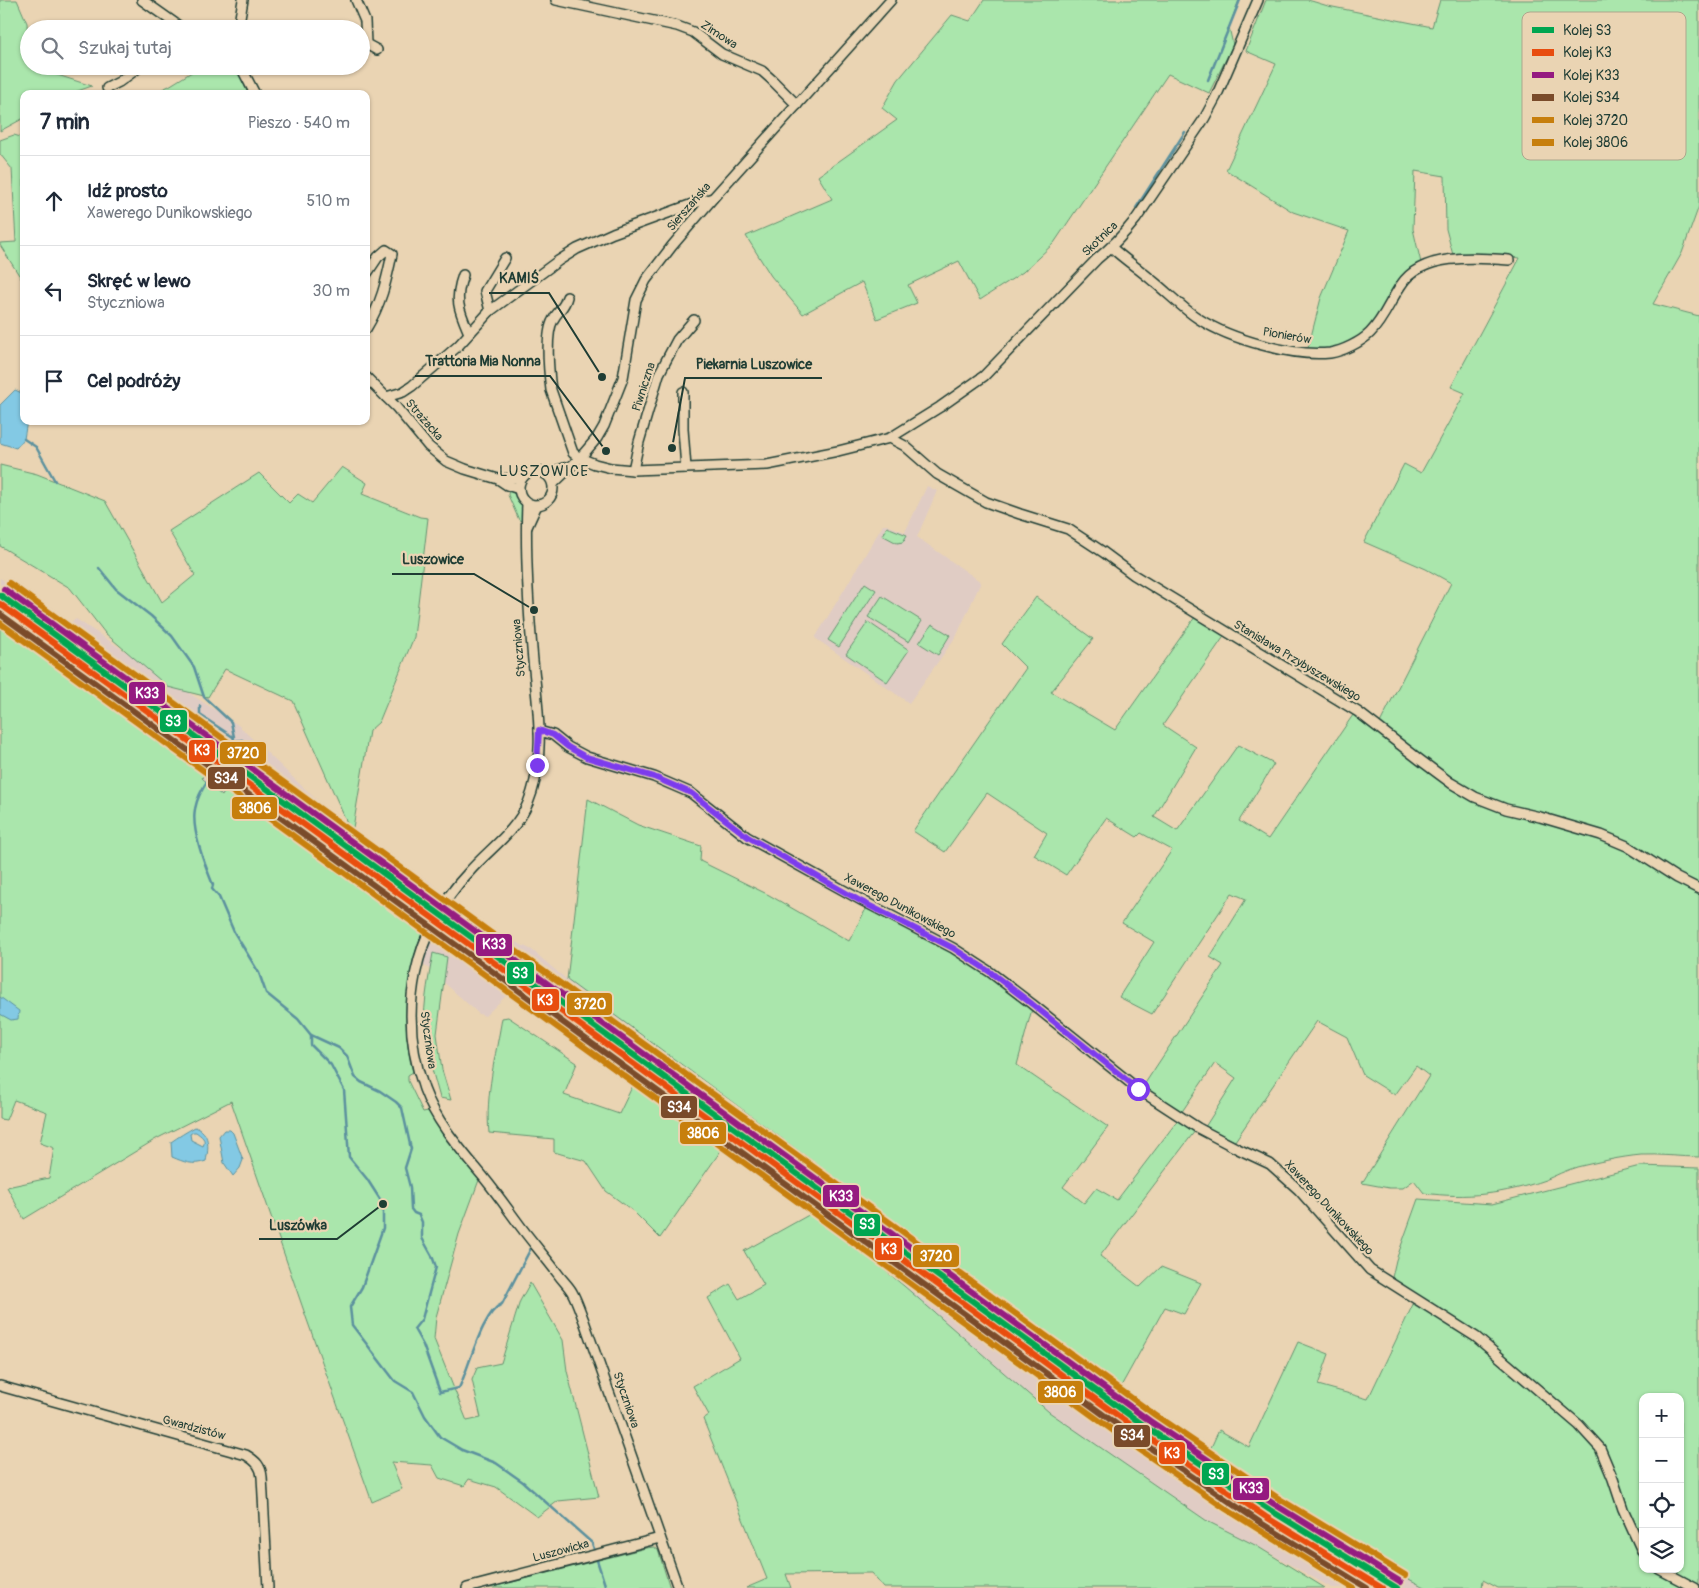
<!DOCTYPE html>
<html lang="pl">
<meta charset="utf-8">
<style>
body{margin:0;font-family:Pangolin,sans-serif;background:#f6f6f7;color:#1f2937}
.controls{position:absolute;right:15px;bottom:15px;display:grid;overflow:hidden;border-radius:10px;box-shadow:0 1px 4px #0004}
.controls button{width:45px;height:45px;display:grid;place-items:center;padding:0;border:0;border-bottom:1px solid #e0e1e3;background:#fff;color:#1f2937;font:25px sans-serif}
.stop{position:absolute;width:15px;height:15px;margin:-11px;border:4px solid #7c3aed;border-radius:50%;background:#fff}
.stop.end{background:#7c3aed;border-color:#fff;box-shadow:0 1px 5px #0008}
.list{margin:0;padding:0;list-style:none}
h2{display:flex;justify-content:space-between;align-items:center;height:65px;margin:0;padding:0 20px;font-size:21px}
h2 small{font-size:16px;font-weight:400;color:#747a83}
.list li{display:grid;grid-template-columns:32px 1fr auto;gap:15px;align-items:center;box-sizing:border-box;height:90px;padding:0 20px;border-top:1px solid #e0e1e3}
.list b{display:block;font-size:19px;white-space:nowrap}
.list p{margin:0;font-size:16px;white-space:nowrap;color:#747a83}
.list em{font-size:16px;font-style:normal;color:#747a83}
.icon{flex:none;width:28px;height:28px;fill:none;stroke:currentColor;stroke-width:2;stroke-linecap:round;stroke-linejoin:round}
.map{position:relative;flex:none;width:1699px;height:1588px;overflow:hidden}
.search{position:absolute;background:#fff;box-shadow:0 1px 4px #0004;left:20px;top:20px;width:350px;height:55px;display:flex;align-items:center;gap:12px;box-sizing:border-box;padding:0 18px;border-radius:28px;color:#747a83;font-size:19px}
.panel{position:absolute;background:#fff;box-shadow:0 1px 4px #0004;left:20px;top:90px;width:350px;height:335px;border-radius:10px}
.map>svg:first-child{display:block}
.built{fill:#e0ccc4}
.green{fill:#aae6ac;stroke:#649270;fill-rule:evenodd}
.water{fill:#83c9e4;stroke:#5b919e;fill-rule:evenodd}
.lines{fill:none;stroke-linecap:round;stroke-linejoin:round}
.stream{stroke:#5b919e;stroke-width:2.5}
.minor-casing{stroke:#1f3d34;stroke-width:12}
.minor{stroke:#ead4b3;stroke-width:9}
.rail-1-casing{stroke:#ead4b3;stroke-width:10}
.rail-2-casing{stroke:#ead4b3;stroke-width:10}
.rail-3-casing{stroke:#ead4b3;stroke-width:10}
.rail-4-casing{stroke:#ead4b3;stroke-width:10}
.rail-5-casing{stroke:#ead4b3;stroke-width:10}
.rail-6-casing{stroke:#ead4b3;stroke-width:10}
.rail-1{stroke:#00a651;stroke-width:6}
.rail-2{stroke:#e84d0f;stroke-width:6}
.rail-3{stroke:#951a80;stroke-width:6}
.rail-4{stroke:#7a4b2a;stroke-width:6}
.rail-5{stroke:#c77f0d;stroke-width:6}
.rail-6{stroke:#c77f0d;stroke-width:6}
.route{stroke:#7c3aed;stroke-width:6}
.labels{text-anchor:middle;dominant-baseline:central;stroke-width:4.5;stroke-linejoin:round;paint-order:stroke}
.street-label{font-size:12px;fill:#1f3d34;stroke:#ead4b3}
.quarter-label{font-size:15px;letter-spacing:1px;fill:#1f3d34;stroke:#ead4b3}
.key{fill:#ead4b3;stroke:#ada78d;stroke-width:1}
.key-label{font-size:14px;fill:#1f3d34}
.leader{fill:none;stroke:#1f3d34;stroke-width:2}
.callout-dot{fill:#1f3d34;stroke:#ead4b3;stroke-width:2}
.callout-label{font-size:14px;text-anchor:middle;font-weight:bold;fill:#1f3d34;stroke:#ead4b3;stroke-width:4.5;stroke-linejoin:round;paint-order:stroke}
.line-badge{stroke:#ead4b3;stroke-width:2}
.badge-label{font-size:14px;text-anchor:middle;font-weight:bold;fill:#fff}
</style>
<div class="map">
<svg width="1699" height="1588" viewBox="0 0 1699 1588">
<rect width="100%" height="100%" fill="#ead4b3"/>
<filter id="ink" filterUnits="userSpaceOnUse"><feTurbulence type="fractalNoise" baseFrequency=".02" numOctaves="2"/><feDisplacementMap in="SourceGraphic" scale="10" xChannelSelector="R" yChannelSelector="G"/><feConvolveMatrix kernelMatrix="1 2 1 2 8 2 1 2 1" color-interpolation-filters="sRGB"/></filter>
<g filter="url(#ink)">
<g class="built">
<polygon points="927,486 937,491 917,537 981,582 957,635 909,703 815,638 883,525 887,525 905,532"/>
<polygon points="0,578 66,626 76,619 238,725 352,834 429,881 478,924 532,950 567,980 1158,1417 1288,1504 1403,1576 1426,1588 1332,1588 1255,1545 1207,1521 1049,1412 904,1286 814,1212 633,1085 509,993 485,1016 479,1014 399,942 0,633"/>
</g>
<g class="green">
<polygon points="0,0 17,0 27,23 29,66 92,86 69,94 24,94 24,118 0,131"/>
<polygon points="984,0 1239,0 1229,27 1233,45 1209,93 1168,74 1054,243 1023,272 980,300 959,261 908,285 917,303 877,319 862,282 803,314 771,276 746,236 832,199 818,176 897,120 882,108 898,80 952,15 970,21"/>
<path d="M1266,0H1308L1328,6L1432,27L1440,0H1699V206L1682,253L1653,304L1699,316V1157C1680,1157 1660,1154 1641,1155C1620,1157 1598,1162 1577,1167C1566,1170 1555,1176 1545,1180C1505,1194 1465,1199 1424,1193L1414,1180L1403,1188H1389L1362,1183L1429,1076L1416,1066L1395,1095L1363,1075L1347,1037L1317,1021L1235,1141L1205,1127L1236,1078L1215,1063L1181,1113L1142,1088L1223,965L1210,957L1246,899L1232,893L1152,1014L1119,997L1154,942L1122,923L1172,850L1141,833L1137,837L1106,818L1066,875L1034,855L1047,833L987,793L945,852L913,831L1026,668L1002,644L1036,597L1093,639L1051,692L1115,730L1195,617L1225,635L1163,725L1196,747L1154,817L1177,831L1238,745L1274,764L1239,821L1268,839L1353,715L1376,731L1451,583L1426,569L1364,542L1404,464L1421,473L1465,393L1451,387L1520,258L1472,253L1453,255L1446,229L1445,176L1415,171L1413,229L1421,263L1407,271L1377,321L1364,334L1348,344L1329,352H1307L1321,298L1349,231L1293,212L1226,170L1276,64L1246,51Z"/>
<polygon points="193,66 231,66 239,73 248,94 152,94 169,86 195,70"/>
<polygon points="14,135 24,138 24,283 0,245 0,243 16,242 12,169 0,154 0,140"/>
<polygon points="0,465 37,474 105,501 162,602 195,575 169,531 259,473 289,503 298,494 312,503 342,467 367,483 362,494 420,517 428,518 414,637 379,722 369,731 352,834 293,701 225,669 208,697 168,687 105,633 70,588 0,546"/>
<path d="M509,488C523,494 524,506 522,521L519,520L508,495Z"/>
<polygon points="887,527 907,535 903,542 897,543 882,535"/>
<polygon points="865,583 876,590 839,647 828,640"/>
<polygon points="882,596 922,621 909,642 868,617"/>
<path d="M0,609L212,763L202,778L222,796L232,778L427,920C410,962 402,1000 408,1045C409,1054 410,1063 413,1072L408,1075V1081L423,1112L428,1111L445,1137L479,1180L459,1234L436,1317L434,1339L467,1421L481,1418L472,1380L477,1368L501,1363L520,1301L530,1283L563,1340L567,1371L599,1497L558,1501L537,1517L496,1487L469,1479L464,1486L439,1478L432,1465L391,1462L402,1489L372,1502L306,1317L231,1101L156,1139L24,1219L7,1187L49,1178L54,1148L40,1143L47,1112L14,1100L6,1120L0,1119Z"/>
<polygon points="868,622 909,650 887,682 846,654"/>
<polygon points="932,624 950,635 938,655 919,643"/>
<polygon points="588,799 638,825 701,846 700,861 769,895 849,941 867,907 948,950 990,978 1032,1009 1017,1065 1108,1127 1063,1187 1084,1203 1096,1188 1117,1200 1178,1120 1195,1131 1100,1256 1140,1287 1161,1267 1201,1283 1184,1314 1165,1307 1120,1388 567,980"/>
<path d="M433,953L447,957L437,1034L442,1070L451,1100L440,1098C435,1080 429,1061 426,1042C421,1013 428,982 433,953Z"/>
<path d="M508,1017L577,1063L564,1095L619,1114L633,1085L722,1149L660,1238L633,1211L606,1191L586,1161L554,1152V1139L489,1133C485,1095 496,1055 502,1018Z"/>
<path d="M1640,1166L1699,1168V1588H1498L1483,1580L1482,1588H1426L1403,1576L1288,1504L1209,1452L1219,1430L1249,1447L1298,1342L1329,1354L1318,1385L1368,1399L1416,1298L1391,1282L1396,1260L1418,1199L1492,1204ZM1643,1397H1680V1569H1643Z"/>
<polygon points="814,1212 904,1286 1049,1412 1207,1521 1255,1545 1325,1588 884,1588 871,1573 786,1574 791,1588 746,1588 767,1579 703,1419 709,1415 693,1386 740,1358 708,1298 730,1284 739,1299 764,1285 744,1251"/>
<polygon points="654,1547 658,1550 670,1588 489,1588 646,1548"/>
</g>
<g class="water">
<polygon points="15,390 24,394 24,421 27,421 24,439 16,448 0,443 0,405"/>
<polygon points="0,997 19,1011 18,1019 11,1020 0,1014"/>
<path d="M195,1127C210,1132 209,1147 206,1161C193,1166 184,1162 172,1157L171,1142C178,1137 186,1132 195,1127ZM193,1132H196C201,1136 207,1139 203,1146L191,1140L190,1134Z"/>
<polygon points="224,1130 230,1130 233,1133 243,1160 240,1168 233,1176 224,1163 219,1136"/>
</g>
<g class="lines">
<g class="stream">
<polyline points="1208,80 1240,0"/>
<polyline points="1136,208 1185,132"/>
<polyline points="24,439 36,447 55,481"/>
<polyline points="99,568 116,589 151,616 172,636 194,667 204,697 231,722 234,737 231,749"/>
<polyline points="200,706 200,715 233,737"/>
<polyline points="233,741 242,740 250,746"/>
<path d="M210,777C203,787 197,797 195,809C191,830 205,865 213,885L212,889L219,897L234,932L259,973L266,993L298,1019L311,1035V1045L331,1065L344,1090L349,1157L367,1179L383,1204V1228L362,1287L350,1307L352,1325L395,1381L413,1392L425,1416L440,1437L462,1450L496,1463L523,1482L592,1543L595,1552"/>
<path d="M311,1035L339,1048L347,1056L355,1077L361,1082L380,1091L396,1102L402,1108L411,1149L405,1168L410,1187L411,1209L414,1213L419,1215L422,1222V1238L432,1256L436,1267L422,1319L414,1329L423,1345L440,1392L459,1388C469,1368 482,1312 502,1304L531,1248"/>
<polyline points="596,1557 606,1588"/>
</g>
<g class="minor-casing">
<g id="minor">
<polyline points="142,0 183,29"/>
<polyline points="356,0 365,21 366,44 377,50"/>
<polyline points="556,0 677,26 693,32 722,54 762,71 771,79 797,105"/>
<polyline points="238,29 243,0"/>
<polyline points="239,66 242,69 255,94"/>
<polyline points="107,88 119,82 141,66"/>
<path d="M1111,247C1124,259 1139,269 1153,281C1168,293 1182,308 1199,319C1230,339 1293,357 1330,353C1343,351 1361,342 1370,333C1384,319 1390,301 1401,285C1421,253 1476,257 1509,260"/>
<path d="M366,275L378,257L386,250L392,254C386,283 381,304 366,329"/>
<path d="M463,275C454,300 459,310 469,333"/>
<path d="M567,297C564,309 558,310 553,320C545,334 549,374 551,390L573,453L580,458L595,464L611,468L633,470L767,465L838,451L890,438L940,407L984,376L1097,259C1112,247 1124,234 1136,219L1204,119L1216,97L1258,0"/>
<polyline points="490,311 485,291 505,258"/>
<polyline points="366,377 396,407 428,446 446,461 465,469 498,479 507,485 519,489"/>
<polyline points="683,392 683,429 686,468"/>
<polyline points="386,397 403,392 412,386 458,346 490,311 558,261 577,249 613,233 698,202 713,198"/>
<polyline points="890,438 905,446 937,474 986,502 1020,514 1068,529 1103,552 1134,575 1358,712 1420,760 1451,783 1475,797 1506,809 1540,817 1601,835 1627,846 1677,878 1699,889"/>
<polyline points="633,470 639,442 659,374 677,340 694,320"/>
<circle cx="536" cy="488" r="17"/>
<polyline points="545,474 571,466"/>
<polyline points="498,479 522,478"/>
<polyline points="553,484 580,458 597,438 604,426 623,378 636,300 646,280 672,246 713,198 891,0"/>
<path d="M527,503C525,552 528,600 532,649C536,700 548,754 528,803C516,832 489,849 469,872C413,931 397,1012 424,1089C437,1124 462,1151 485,1179C498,1195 509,1211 521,1227C533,1243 546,1258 558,1274C562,1280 568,1285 572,1292C577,1301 580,1311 584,1321L678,1588"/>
<polyline points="527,527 537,505"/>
<polyline points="539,731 553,735 568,747 587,757 654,777 691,793 747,837 863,901 953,948 990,972 1032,1004 1138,1089 1198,1128 1238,1149 1270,1164 1299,1190 1370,1270 1476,1337 1579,1425 1600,1448 1613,1479 1623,1509 1643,1553"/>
<path d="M0,1386L246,1455C256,1461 261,1466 262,1477L268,1588"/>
<polyline points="1659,1569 1695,1588"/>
<polyline points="467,1588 660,1538"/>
</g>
</g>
<use href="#minor" class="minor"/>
<g class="rail-1-casing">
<polyline id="rail-1" points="0,595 1146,1427 1270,1510 1397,1588"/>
</g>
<g class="rail-2-casing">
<polyline id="rail-2" points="0,604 1142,1433 1266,1517 1382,1588"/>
</g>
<g class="rail-3-casing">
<polyline id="rail-3" points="4,589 1150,1421 1274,1504 1401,1582"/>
</g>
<g class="rail-4-casing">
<polyline id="rail-4" points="0,614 1137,1439 1261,1523 1367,1588"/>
</g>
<g class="rail-5-casing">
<polyline id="rail-5" points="9,583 1155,1415 1278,1498 1405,1575"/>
</g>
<g class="rail-6-casing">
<polyline id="rail-6" points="0,623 1133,1445 1226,1509 1353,1588"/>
</g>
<use href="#rail-1" class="rail-1"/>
<use href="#rail-2" class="rail-2"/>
<use href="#rail-3" class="rail-3"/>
<use href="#rail-4" class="rail-4"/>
<use href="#rail-5" class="rail-5"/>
<use href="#rail-6" class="rail-6"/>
</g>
</g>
<g class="lines" filter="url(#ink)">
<polyline class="route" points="537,765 539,730 553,735 568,747 586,757 654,777 691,793 748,837 862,902 953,948 990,972 1032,1004 1138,1089"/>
</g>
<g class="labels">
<g class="street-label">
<text transform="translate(719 35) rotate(33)">Zimowa</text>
<text transform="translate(689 207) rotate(-49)">Sierszańska</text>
<text transform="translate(1100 239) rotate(-44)">Skotnica</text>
<text transform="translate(1287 336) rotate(10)">Pionierów</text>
<text transform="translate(644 387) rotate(-72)">Piwniczna</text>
<text transform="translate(424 420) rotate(49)">Strażacka</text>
<text transform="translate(519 648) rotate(-95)">Styczniowa</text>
<text transform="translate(1297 661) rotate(31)">Stanisława Przybyszewskiego</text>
<text transform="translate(900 906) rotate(28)">Xawerego Dunikowskiego</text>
<text transform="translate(428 1040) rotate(82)">Styczniowa</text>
<text transform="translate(1329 1208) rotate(47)">Xawerego Dunikowskiego</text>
<text transform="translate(626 1400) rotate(71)">Styczniowa</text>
<text transform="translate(194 1428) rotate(15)">Gwardzistów</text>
<text transform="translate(561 1551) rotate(-15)">Luszowicka</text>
</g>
<g class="quarter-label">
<text x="544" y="471">LUSZOWICE</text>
</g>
</g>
<rect x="1522" y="12" width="164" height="148" rx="8" class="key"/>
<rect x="1532" y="27" width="22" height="6" fill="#00a651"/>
<rect x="1532" y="49" width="22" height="7" fill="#e84d0f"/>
<rect x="1532" y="72" width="22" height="6" fill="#951a80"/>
<rect x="1532" y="94" width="22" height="7" fill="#7a4b2a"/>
<rect x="1532" y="117" width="22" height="6" fill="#c77f0d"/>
<rect x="1532" y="139" width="22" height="7" fill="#c77f0d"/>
<g class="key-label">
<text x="1563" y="35">Kolej S3</text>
<text x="1563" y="57">Kolej K3</text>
<text x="1563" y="80">Kolej K33</text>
<text x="1563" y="102">Kolej S34</text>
<text x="1563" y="125">Kolej 3720</text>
<text x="1563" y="147">Kolej 3806</text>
</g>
<path class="leader" d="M602 377L549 293H489M606 451L550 376H415M672 448L685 378H822M534 610L474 574H392M383 1204L337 1239H259"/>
<g class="callout-dot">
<circle cx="602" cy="377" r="5"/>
<circle cx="606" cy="451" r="5"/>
<circle cx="672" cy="448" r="5"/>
<circle cx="534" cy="610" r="5"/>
<circle cx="383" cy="1204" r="5"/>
</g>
<g class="callout-label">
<text x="519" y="283">KAMIŚ</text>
<text x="483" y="366">Trattoria Mia Nonna</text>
<text x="754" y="369">Piekarnia Luszowice</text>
<text x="433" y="564">Luszowice</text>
<text x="298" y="1230">Luszówka</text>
</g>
<g class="line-badge">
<rect x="128" y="681" width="38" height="24" rx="5" fill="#951a80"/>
<rect x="159" y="709" width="29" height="24" rx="5" fill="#00a651"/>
<rect x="188" y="739" width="28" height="24" rx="5" fill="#e84d0f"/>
<rect x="219" y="741" width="48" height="24" rx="5" fill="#c77f0d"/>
<rect x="207" y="766" width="39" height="24" rx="5" fill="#7a4b2a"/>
<rect x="231" y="796" width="47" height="24" rx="5" fill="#c77f0d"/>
<rect x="475" y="933" width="38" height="24" rx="5" fill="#951a80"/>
<rect x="506" y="961" width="29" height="24" rx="5" fill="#00a651"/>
<rect x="531" y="988" width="29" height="24" rx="5" fill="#e84d0f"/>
<rect x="566" y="992" width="47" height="24" rx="5" fill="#c77f0d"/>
<rect x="660" y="1095" width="38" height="24" rx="5" fill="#7a4b2a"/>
<rect x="679" y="1121" width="48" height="24" rx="5" fill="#c77f0d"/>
<rect x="822" y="1184" width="38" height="24" rx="5" fill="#951a80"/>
<rect x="853" y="1213" width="28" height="24" rx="5" fill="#00a651"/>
<rect x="874" y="1237" width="29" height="24" rx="5" fill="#e84d0f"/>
<rect x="912" y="1244" width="48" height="24" rx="5" fill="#c77f0d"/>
<rect x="1037" y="1380" width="47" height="24" rx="5" fill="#c77f0d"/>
<rect x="1113" y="1424" width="38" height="24" rx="5" fill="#7a4b2a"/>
<rect x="1158" y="1441" width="28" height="24" rx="5" fill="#e84d0f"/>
<rect x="1201" y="1462" width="29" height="24" rx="5" fill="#00a651"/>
<rect x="1232" y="1477" width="38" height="24" rx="5" fill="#951a80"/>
</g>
<g class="badge-label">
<text x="147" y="698">K33</text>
<text x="173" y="726">S3</text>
<text x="202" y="755">K3</text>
<text x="243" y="758">3720</text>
<text x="226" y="783">S34</text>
<text x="255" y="813">3806</text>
<text x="494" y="949">K33</text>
<text x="520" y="978">S3</text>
<text x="545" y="1005">K3</text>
<text x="590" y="1009">3720</text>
<text x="679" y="1112">S34</text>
<text x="703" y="1138">3806</text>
<text x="841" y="1201">K33</text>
<text x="867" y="1229">S3</text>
<text x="889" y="1254">K3</text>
<text x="936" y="1261">3720</text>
<text x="1060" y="1397">3806</text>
<text x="1132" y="1440">S34</text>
<text x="1172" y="1458">K3</text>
<text x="1216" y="1479">S3</text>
<text x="1251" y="1493">K33</text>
</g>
</svg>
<div class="controls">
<button>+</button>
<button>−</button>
<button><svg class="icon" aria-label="locate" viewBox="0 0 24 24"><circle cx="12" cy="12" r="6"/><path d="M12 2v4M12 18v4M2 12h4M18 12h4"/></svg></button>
<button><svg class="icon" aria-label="layers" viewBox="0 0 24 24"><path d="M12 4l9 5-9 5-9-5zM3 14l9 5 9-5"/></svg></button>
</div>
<div class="stop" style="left:1138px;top:1089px"></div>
<div class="stop end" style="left:537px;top:765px"></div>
<div class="search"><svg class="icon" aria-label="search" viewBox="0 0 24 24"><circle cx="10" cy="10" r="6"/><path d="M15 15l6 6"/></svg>Szukaj tutaj</div>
<section class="panel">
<h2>7 min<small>Pieszo · 540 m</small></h2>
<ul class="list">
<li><svg class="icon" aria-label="ahead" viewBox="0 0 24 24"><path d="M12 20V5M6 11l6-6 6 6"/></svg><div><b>Idź prosto</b><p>Xawerego Dunikowskiego</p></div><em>510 m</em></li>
<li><svg class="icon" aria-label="left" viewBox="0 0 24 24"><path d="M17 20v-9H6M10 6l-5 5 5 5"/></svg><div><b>Skręć w lewo</b><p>Styczniowa</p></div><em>30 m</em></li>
<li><svg class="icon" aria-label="arrive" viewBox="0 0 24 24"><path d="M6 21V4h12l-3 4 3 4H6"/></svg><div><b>Cel podróży</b></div></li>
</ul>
</section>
</div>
